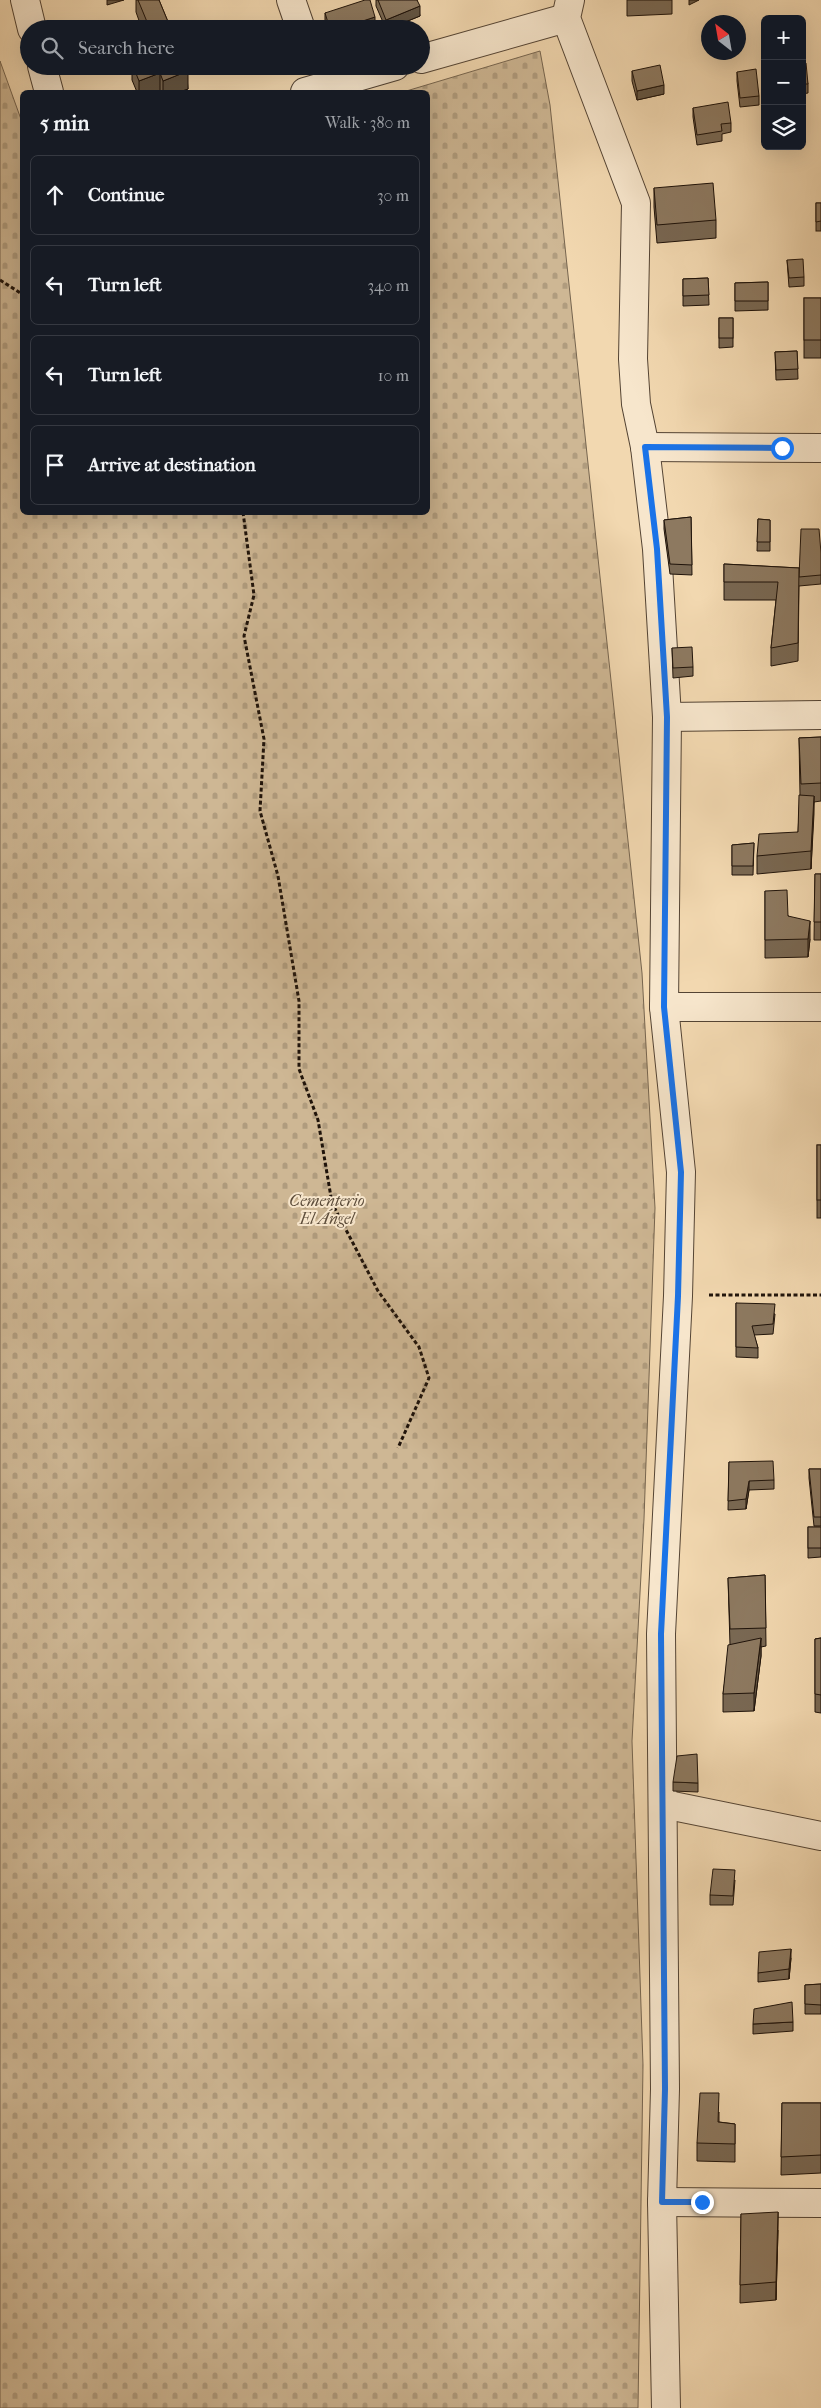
<!DOCTYPE html>
<meta charset="utf-8">
<style>
body{margin:0;font-family:"IM FELL French Canon",serif;background:#242831;color:#f1f3f6}
.controls{position:absolute;right:15px;top:15px;display:grid;overflow:hidden;border-radius:8px;box-shadow:0 5px 20px #0002}
.controls button{width:45px;height:45px;display:grid;place-items:center;padding:0;border:0;border-bottom:1px solid #363941;background:#171b24;color:#f1f3f6;font:25px sans-serif}
.compass{position:absolute;left:701px;top:15px;width:45px;height:45px;border-radius:50%;background:#171b24;box-shadow:0 5px 20px #0002;rotate:329deg}
.stop{position:absolute;width:15px;height:15px;margin:-11px;border:4px solid #1a73e8;border-radius:50%;background:#fff}
.stop.end{background:#1a73e8;border-color:#fff;box-shadow:0 1px 5px #0008}
.list{margin:0;padding:0;list-style:none}
h2{display:flex;justify-content:space-between;align-items:center;height:65px;margin:0;padding:0 20px;font-size:21px}
h2 small{font-size:16px;font-weight:400;color:#9ea1a6}
.list li{display:grid;grid-template-columns:32px 1fr auto;gap:15px;align-items:center;box-sizing:border-box;height:80px;margin:0 10px 10px;padding:0 10px;border:1px solid #363941;border-radius:8px}
.list b{display:block;font-size:19px;white-space:nowrap}
.list em{font-size:16px;font-style:normal;color:#9ea1a6}
.icon{flex:none;width:28px;height:28px;fill:none;stroke:currentColor;stroke-width:2;stroke-linecap:round;stroke-linejoin:round}
.map{position:relative;flex:none;width:821px;height:2408px;overflow:hidden}
.search{position:absolute;background:#171b24;box-shadow:0 5px 20px #0002;left:20px;top:20px;width:410px;height:55px;display:flex;align-items:center;gap:12px;box-sizing:border-box;padding:0 18px;border-radius:28px;color:#9ea1a6;font-size:19px}
.panel{position:absolute;background:#171b24;box-shadow:0 5px 20px #0002;left:20px;top:90px;width:410px;height:425px;border-radius:8px}
.map>svg:first-child{display:block}
.cemetery{fill:url(#cemetery-stones);stroke:#76654f}
.lines{fill:none;stroke-linecap:round;stroke-linejoin:round}
.minor-casing{stroke:#544434;stroke-width:30}
.path{stroke:#1f130a;stroke-width:3;stroke-dasharray:4 2.5;stroke-linecap:butt}
.minor{stroke:#f7e6cc;stroke-width:28}
.wall{fill:#796853;stroke:#1f130a}
.shaded-wall{fill:#635543;stroke:#1f130a}
.building{fill:#8d7960;stroke:#1f130a}
.route{stroke:#1a73e8;stroke-width:6}
.labels{text-anchor:middle;dominant-baseline:central;stroke-width:4;stroke-linejoin:round;paint-order:stroke}
.park-label{font-size:16px;font-style:italic;fill:#5c4c3a;stroke:#f7e6cc}
</style>
<div class="map">
<svg width="821" height="2408" viewBox="0 0 821 2408">
<defs>
<pattern id="cemetery-stones" width="16" height="16" patternUnits="userSpaceOnUse" patternTransform="scale(1.25)"><rect width="16" height="16" fill="#ceb794"/><path d="M2 7V4a2 2 0 0 1 4 0v3zM10 15v-3a2 2 0 0 1 4 0v3z" fill="#b09c7e"/></pattern>
</defs>
<rect width="100%" height="100%" fill="#f2d8b0"/>
<filter id="stains"><feTurbulence type="fractalNoise" baseFrequency=".004" numOctaves="4"/><feColorMatrix values="0 0 0 0 .2 0 0 0 0 .09 0 0 0 0 .02 0 0 0 .5 -.17"/></filter>
<radialGradient id="worn" r=".72"><stop offset=".6" stop-color="#630" stop-opacity="0"/><stop offset="1" stop-color="#630" stop-opacity=".3"/></radialGradient>
<polygon class="cemetery" points="540,51 550,105 642,973 655,1208 644,1519 632,1741 643,2065 638,2408 0,2408 0,61 22,122 22,512 428,512 428,92 403,92"/>
<g class="lines">
<g class="minor-casing">
<g id="minor">
<polyline points="25,0 32,29"/>
<polyline points="291,0 301,29"/>
<polyline points="570,0 566,18 636,203 633,359 636,404 645,447 657,549 667,717 664,1007 681,1172 678,1296 661,1634 665,2089 662,2202 666,2408"/>
<polyline points="421,59 566,18"/>
<polyline points="42,66 49,92"/>
<polyline points="305,92 395,66"/>
<polyline points="645,447 821,448"/>
<polyline points="667,717 821,715"/>
<polyline points="664,1007 821,1007"/>
<polyline points="663,1804 821,1836"/>
<polyline points="662,2202 821,2203"/>
</g>
</g>
<g class="path">
<polyline points="0,280 22,294"/>
<polyline points="243,512 254,595 244,636 264,739 260,811 278,876 299,1001 299,1069 318,1120 332,1203 378,1291 419,1347 429,1378 398,1448"/>
<polyline points="709,1295 821,1295"/>
</g>
<use href="#minor" class="minor"/>
</g>
<g class="wall">
<polygon points="136,0 159,0 171,29 142,29 136,12"/>
<polygon points="376,0 417,0 420,16 388,29 386,29 376,6"/>
<polygon points="627,0 672,0 672,14 627,16"/>
<polygon points="325,13 375,26 367,29 327,29 325,22"/>
<polygon points="802,63 808,84 808,93 802,94"/>
<polygon points="132,66 186,66 188,89 179,92 160,92 160,91 156,92 137,92 132,80"/>
<polygon points="632,71 664,94 637,100 632,81"/>
<polygon points="737,72 759,96 759,105 740,107 737,81"/>
<polygon points="693,108 731,123 731,132 722,134 722,141 697,145 693,117"/>
<polygon points="654,188 716,220 716,238 657,243 654,207"/>
<rect x="816" y="203" width="5" height="28"/>
<polygon points="787,260 804,277 804,286 789,287"/>
<polygon points="708,278 709,305 683,306 683,279"/>
<polygon points="768,282 768,310 735,311 735,283"/>
<rect x="804" y="298" width="17" height="60"/>
<polygon points="719,318 733,318 733,347 719,348"/>
<polygon points="797,351 798,379 776,380 775,352"/>
<polygon points="691,517 692,575 670,574 664,529 664,520"/>
<polygon points="758,519 770,520 770,551 757,551"/>
<polygon points="821,553 821,584 799,586 798,661 771,666 771,648 776,600 724,600 724,564 799,568"/>
<polygon points="672,648 693,667 693,676 673,678"/>
<polygon points="821,737 821,801 814,802 811,869 757,874 757,856 798,832 800,795 799,738"/>
<polygon points="754,843 753,875 732,875 732,845"/>
<polygon points="815,874 821,874 821,940 814,940"/>
<polygon points="765,891 810,939 808,957 765,958"/>
<rect x="817" y="1145" width="4" height="73"/>
<polygon points="736,1303 775,1314 773,1334 754,1335 758,1348 758,1358 736,1357"/>
<polygon points="729,1462 774,1480 774,1489 749,1490 746,1509 728,1510"/>
<polygon points="809,1469 821,1469 821,1526 814,1526 809,1478"/>
<polygon points="808,1527 821,1527 821,1557 808,1558"/>
<polygon points="765,1575 766,1646 761,1647 761,1656 754,1711 723,1712 723,1694 730,1645 728,1578"/>
<polygon points="821,1638 821,1713 815,1712 815,1639"/>
<polygon points="673,1782 698,1783 698,1792 673,1791"/>
<polygon points="735,1880 733,1905 710,1905 710,1895"/>
<polygon points="791,1958 789,1979 758,1982 758,1973"/>
<polygon points="821,1984 821,2014 805,2014 805,1985"/>
<polygon points="793,2022 793,2031 753,2034 753,2024"/>
<polygon points="782,2103 821,2103 821,2173 781,2175"/>
<polygon points="719,2112 719,2122 735,2124 735,2162 697,2161 697,2143"/>
<polygon points="741,2214 778,2230 776,2300 740,2303"/>
</g>
<g class="shaded-wall">
<polygon points="107,0 124,0 107,5"/>
<polygon points="689,0 699,0 689,5"/>
<polygon points="420,6 420,16 388,29 386,29 386,20"/>
<polygon points="375,17 375,26 367,29 338,29"/>
<polygon points="188,71 188,89 179,92 163,92 163,81"/>
<polygon points="160,73 160,91 156,92 139,92 139,81"/>
<polygon points="664,85 664,94 637,100 637,91"/>
<polygon points="814,796 814,814 811,869 811,851"/>
<polygon points="810,921 810,939 808,957 808,939"/>
<polygon points="749,1481 749,1490 746,1509 746,1499"/>
<polygon points="761,1638 761,1656 754,1711 754,1693"/>
<polygon points="791,1949 791,1958 789,1979 789,1969"/>
<polygon points="778,2212 778,2230 776,2300 776,2282"/>
</g>
<g class="building">
<polygon points="138,0 159,0 171,29 150,29"/>
<polygon points="365,0 370,0 375,17 338,29 330,29 325,13"/>
<polygon points="378,0 417,0 420,6 386,20"/>
<polygon points="802,63 806,63 808,84 802,84"/>
<polygon points="660,65 664,85 637,91 632,71"/>
<polygon points="133,66 186,66 188,71 163,81 160,73 139,81"/>
<polygon points="756,69 759,96 740,98 737,72"/>
<polygon points="728,102 731,123 721,124 722,131 697,135 693,108"/>
<polygon points="713,183 716,220 657,225 654,188"/>
<polygon points="816,203 821,203 821,221 816,222"/>
<polygon points="803,259 804,277 789,278 787,260"/>
<polygon points="708,278 709,295 683,296 683,279"/>
<polygon points="768,282 768,301 735,301 735,283"/>
<rect x="804" y="298" width="17" height="42"/>
<rect x="719" y="318" width="14" height="20"/>
<polygon points="797,351 798,369 776,370 775,352"/>
<polygon points="691,517 692,565 670,564 664,520"/>
<polygon points="758,519 770,520 770,542 757,542"/>
<polygon points="801,529 819,529 821,553 821,575 799,577"/>
<polygon points="724,564 799,568 798,643 771,648 778,582 724,582"/>
<polygon points="692,647 693,667 673,668 672,648"/>
<polygon points="821,737 821,783 801,784 799,738"/>
<polygon points="799,795 814,796 811,851 757,856 759,834 798,832"/>
<polygon points="754,843 753,866 732,866 732,845"/>
<polygon points="815,874 821,874 821,922 814,922"/>
<polygon points="787,890 788,916 810,921 808,939 765,940 765,891"/>
<rect x="817" y="1145" width="4" height="55"/>
<polygon points="736,1303 775,1304 773,1324 752,1326 758,1348 736,1347"/>
<polygon points="773,1461 774,1480 749,1481 746,1499 728,1501 729,1462"/>
<polygon points="809,1469 821,1469 821,1517 814,1517"/>
<rect x="808" y="1527" width="13" height="21"/>
<polygon points="765,1575 766,1628 730,1629 728,1578"/>
<polygon points="761,1638 754,1693 723,1694 728,1645"/>
<polygon points="821,1638 821,1695 815,1694 815,1639"/>
<polygon points="697,1754 698,1783 673,1782 677,1756"/>
<polygon points="713,1869 735,1870 733,1896 710,1895"/>
<polygon points="791,1949 789,1969 758,1973 759,1952"/>
<polygon points="821,1984 821,2005 805,2004 805,1985"/>
<polygon points="792,2002 793,2022 753,2024 754,2009"/>
<polygon points="700,2093 719,2093 718,2122 735,2124 735,2144 697,2143"/>
<polygon points="782,2103 821,2103 821,2155 781,2157"/>
<polygon points="778,2212 776,2282 740,2285 741,2214"/>
</g>
<g class="lines">
<polyline class="route" points="702,2202 662,2202 665,2089 661,1634 678,1296 681,1172 664,1007 667,717 657,549 645,447 782,448"/>
</g>
<g class="labels">
<g class="park-label">
<text x="327" y="1200">Cementerio<tspan x="327" dy="18">El Ángel</tspan></text>
</g>
</g>
<rect width="100%" height="100%" filter="url(#stains)"/>
<rect width="100%" height="100%" fill="url(#worn)"/>
</svg>
<div class="controls">
<button>+</button>
<button>−</button>
<button><svg class="icon" aria-label="layers" viewBox="0 0 24 24"><path d="M12 4l9 5-9 5-9-5zM3 14l9 5 9-5"/></svg></button>
</div>
<svg class="compass" viewBox="-18 -18 36 36"><path d="M0-13l5 13h-10z" fill="#e53935"/><path d="M0 13l5-13h-10z" fill="#9ea1a6"/></svg>
<div class="stop" style="left:782px;top:448px"></div>
<div class="stop end" style="left:702px;top:2202px"></div>
<div class="search"><svg class="icon" aria-label="search" viewBox="0 0 24 24"><circle cx="10" cy="10" r="6"/><path d="M15 15l6 6"/></svg>Search here</div>
<section class="panel">
<h2>5 min<small>Walk · 380 m</small></h2>
<ul class="list">
<li><svg class="icon" aria-label="ahead" viewBox="0 0 24 24"><path d="M12 20V5M6 11l6-6 6 6"/></svg><div><b>Continue</b></div><em>30 m</em></li>
<li><svg class="icon" aria-label="left" viewBox="0 0 24 24"><path d="M17 20v-9H6M10 6l-5 5 5 5"/></svg><div><b>Turn left</b></div><em>340 m</em></li>
<li><svg class="icon" aria-label="left" viewBox="0 0 24 24"><path d="M17 20v-9H6M10 6l-5 5 5 5"/></svg><div><b>Turn left</b></div><em>10 m</em></li>
<li><svg class="icon" aria-label="arrive" viewBox="0 0 24 24"><path d="M6 21V4h12l-3 4 3 4H6"/></svg><div><b>Arrive at destination</b></div></li>
</ul>
</section>
</div>
